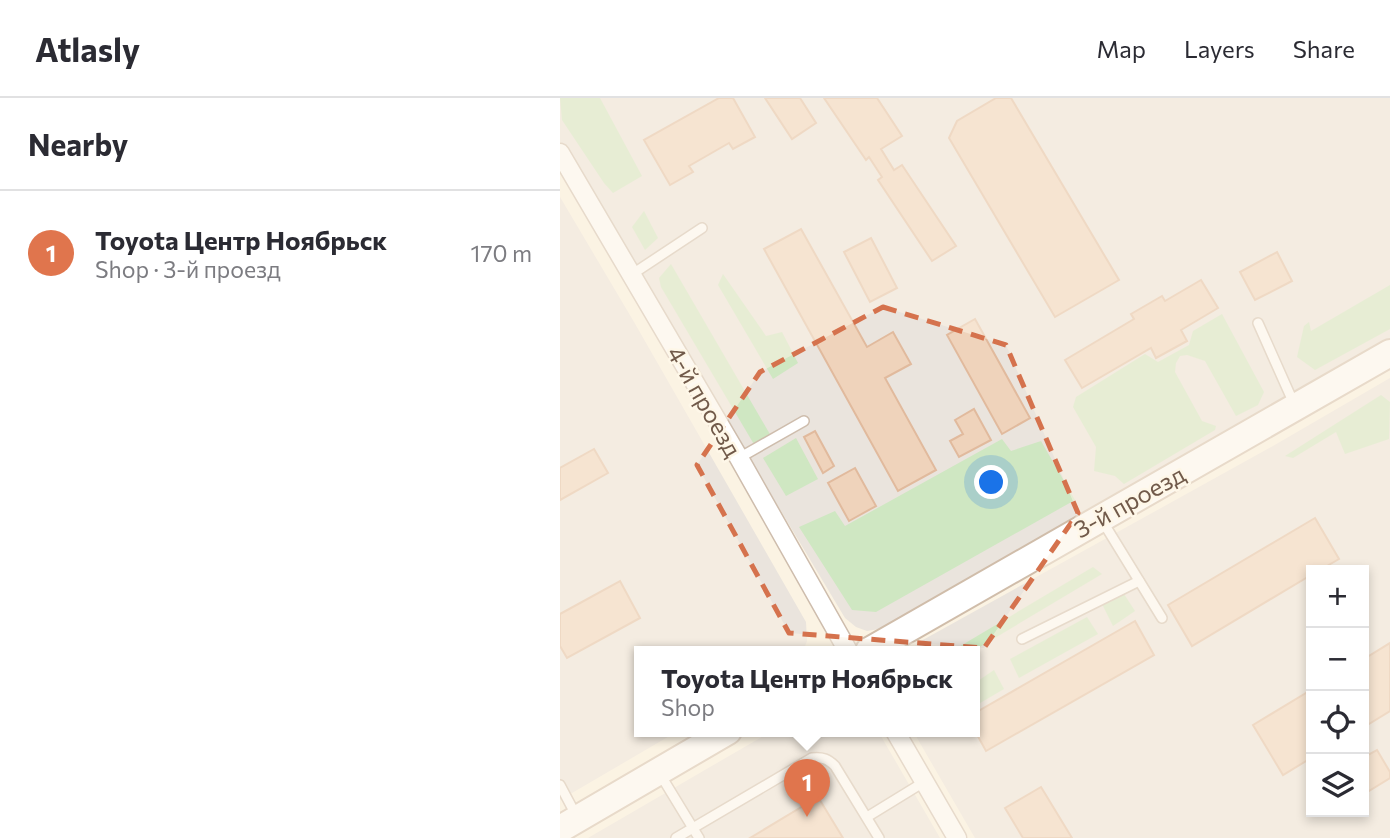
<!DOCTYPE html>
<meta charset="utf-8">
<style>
body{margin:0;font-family:Commissioner,sans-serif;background:#f2f2f3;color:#2b2b33}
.controls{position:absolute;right:21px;bottom:21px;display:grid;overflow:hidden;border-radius:0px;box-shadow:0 4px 10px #0003}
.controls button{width:63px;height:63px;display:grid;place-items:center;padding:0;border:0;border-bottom:2px solid #e1e1e2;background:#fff;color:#2b2b33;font:35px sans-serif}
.you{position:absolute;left:432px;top:385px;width:24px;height:24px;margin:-18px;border:5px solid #fff;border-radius:50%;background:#1a73e8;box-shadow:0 0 0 10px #1a73e833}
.badge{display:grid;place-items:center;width:46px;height:46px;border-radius:50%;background:#e0754d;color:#fff;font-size:23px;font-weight:700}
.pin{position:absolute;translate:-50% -58px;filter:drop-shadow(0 2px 4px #0008)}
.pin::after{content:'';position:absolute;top:37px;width:24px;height:21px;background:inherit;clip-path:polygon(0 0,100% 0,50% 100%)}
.popup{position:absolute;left:74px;top:548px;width:346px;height:91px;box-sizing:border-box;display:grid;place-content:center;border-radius:0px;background:#fff;filter:drop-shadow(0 2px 5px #0005);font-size:23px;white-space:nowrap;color:#7c7c81}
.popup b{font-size:26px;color:#2b2b33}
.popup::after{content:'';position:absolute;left:50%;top:100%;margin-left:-14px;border:14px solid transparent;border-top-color:#fff}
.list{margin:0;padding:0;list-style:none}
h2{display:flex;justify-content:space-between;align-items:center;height:91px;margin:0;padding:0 28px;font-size:30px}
h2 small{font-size:23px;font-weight:400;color:#7c7c81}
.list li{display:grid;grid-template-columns:46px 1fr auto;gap:21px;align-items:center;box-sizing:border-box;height:126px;padding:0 28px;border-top:2px solid #e1e1e2}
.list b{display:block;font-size:26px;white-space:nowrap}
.list p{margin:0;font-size:23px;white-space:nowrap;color:#7c7c81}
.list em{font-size:23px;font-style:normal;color:#7c7c81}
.icon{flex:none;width:38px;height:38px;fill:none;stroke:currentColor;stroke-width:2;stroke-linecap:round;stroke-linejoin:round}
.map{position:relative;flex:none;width:830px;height:740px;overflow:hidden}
header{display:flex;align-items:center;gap:42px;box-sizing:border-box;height:98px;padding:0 35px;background:#fff;border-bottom:2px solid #e1e1e2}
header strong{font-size:33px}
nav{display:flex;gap:38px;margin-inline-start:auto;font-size:24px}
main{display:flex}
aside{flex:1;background:#fff}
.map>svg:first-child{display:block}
.industrial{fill:#eae4dd;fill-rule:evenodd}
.green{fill:#cfe7c2}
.building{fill:#efd3bb;stroke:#e1ba9d;stroke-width:2}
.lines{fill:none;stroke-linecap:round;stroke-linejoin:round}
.lane-casing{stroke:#cebdad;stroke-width:12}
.street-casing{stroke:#cebdad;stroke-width:21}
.secondary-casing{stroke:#d0bdaa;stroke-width:30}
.lane{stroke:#fff;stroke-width:9}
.street{stroke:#fff;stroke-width:18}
.secondary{stroke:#fff;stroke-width:26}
.marked{fill:none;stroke:#d5724d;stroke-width:5;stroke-dasharray:14 9;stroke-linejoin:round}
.labels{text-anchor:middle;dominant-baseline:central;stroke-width:5;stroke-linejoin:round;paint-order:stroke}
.street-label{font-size:24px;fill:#715a4a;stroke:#fef7e8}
</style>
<header>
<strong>Atlasly</strong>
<nav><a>Map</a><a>Layers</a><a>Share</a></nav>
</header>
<main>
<aside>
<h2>Nearby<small></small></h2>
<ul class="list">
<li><span class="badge">1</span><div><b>Toyota Центр Ноябрьск</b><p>Shop · 3-й проезд</p></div><em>170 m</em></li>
</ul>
</aside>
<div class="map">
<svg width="830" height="740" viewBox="0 0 830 740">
<rect width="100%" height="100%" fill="#fbf3e3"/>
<g class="industrial">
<polygon points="0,0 830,0 830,244 325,530 307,533 296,529 285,520 0,44"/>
<polygon points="0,99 74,224 246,524 247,543 243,553 79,553 79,633 118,633 0,702"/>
<path d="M830,280V740H415L353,633H415V553H349L361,543L713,348ZM751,472H804V714H751Z"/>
<polygon points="212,633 318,633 380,740 28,740"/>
</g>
<g class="green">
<polygon points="0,0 40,0 82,78 53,95 44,85 2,22"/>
<polygon points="84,113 98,140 85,152 72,129"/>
<polygon points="111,166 211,338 195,348 101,189 99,180"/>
<polygon points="163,176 206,238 222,234 238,265 213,281 158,187"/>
<polygon points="830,187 830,231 755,272 737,259 744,228 749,224 751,233"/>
<polygon points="662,216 704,294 698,307 676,318 645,263 627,257 620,258 616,265 615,274 642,323 656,328 655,332 564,386 555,378 534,373 536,349 513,309 516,299 585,256 598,264 629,247 633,233"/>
<polygon points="821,297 830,304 829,341 785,356 776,334 733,360 725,358"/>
<polygon points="236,340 258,381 226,398 203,360"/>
<polygon points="442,341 451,353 481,343 515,402 316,514 292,512 239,429 275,413 285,428"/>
<polygon points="533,469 542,476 413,553 392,553"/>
<polygon points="564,496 575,513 553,528 542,506"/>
<polygon points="527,519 538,536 459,580 450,561"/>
<polygon points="434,572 444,591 415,608 415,585"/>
</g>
<g class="building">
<polygon points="159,0 173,0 195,39 173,51 169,45 129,68 133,74 110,87 84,42"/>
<polygon points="205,0 240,0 256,25 232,41"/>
<polygon points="264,0 317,0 342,38 321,51 334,72 342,67 396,148 372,163 318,82 322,79 309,59 306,62"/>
<polygon points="436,0 451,0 559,182 495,219 389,40 397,23"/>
<polygon points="241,131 307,249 333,234 351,266 325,280 376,372 338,393 204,151"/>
<polygon points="311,140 337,190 310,204 284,154"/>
<polygon points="717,154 732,183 695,202 680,174"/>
<polygon points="641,182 658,210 621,232 627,243 596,260 591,250 522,290 505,262 574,221 571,216 602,198 605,203"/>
<polygon points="415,221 470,320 442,336 387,237"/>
<polygon points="414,311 431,342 399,359 390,343 403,336 395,322"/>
<polygon points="255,333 274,368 263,375 244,339"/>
<polygon points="34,351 48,375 0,402 0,370"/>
<polygon points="295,370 316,408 289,423 268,385"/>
<polygon points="755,420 779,461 760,472 751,472 751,477 632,548 608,507"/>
<polygon points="60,483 80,520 7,560 0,548 0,516"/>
<polygon points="575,523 594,557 426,653 415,633 415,615"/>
<polygon points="830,545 830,613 804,629 804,561"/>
<polygon points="751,592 751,660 723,677 693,627"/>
<polygon points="817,652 830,674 830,680 804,696 804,659"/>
<polygon points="481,689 512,740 463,740 445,710"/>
<polygon points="258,699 283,740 190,740"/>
</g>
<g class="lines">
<g class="lane-casing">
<g id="lane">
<polyline points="71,177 142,130"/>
<polyline points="698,225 735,308"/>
<polyline points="179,360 244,323"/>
<polyline points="543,424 602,520"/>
<polyline points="462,541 579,483"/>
<polyline points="100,676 139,740"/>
<polyline points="0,687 17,719"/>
<polyline points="307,719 364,684"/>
<path d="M116,740L252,660C263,659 268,661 275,668L319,740"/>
</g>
</g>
<g class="street-casing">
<g id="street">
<polyline points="0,55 179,360 288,553"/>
<polyline points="335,633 397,740"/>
</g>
</g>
<g class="secondary-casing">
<g id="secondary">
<polyline points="309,553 830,255"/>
<polyline points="0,731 168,633"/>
</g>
</g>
<use href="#lane" class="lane"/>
<use href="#street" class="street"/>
<use href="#secondary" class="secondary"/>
</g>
<path d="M0 0H830V740H0ZM323,209L446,247L518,415L424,550L229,535L137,367L200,274Z" fill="#fbf3e3" fill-opacity=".55" fill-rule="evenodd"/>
<path class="marked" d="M323,209L446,247L518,415L424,550L229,535L137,367L200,274Z"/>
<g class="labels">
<g class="street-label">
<text transform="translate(145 303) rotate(60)">4-й проезд</text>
<text transform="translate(569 403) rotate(-29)">3-й проезд</text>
</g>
</g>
</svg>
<div class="controls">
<button>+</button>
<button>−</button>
<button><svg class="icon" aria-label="locate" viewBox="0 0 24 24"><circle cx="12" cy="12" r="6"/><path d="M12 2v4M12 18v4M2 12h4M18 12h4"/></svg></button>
<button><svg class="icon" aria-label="layers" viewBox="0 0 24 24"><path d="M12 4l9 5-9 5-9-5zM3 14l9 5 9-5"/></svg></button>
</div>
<div class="you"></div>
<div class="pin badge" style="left:247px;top:719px">1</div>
<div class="popup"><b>Toyota Центр Ноябрьск</b>Shop</div>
</div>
</main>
